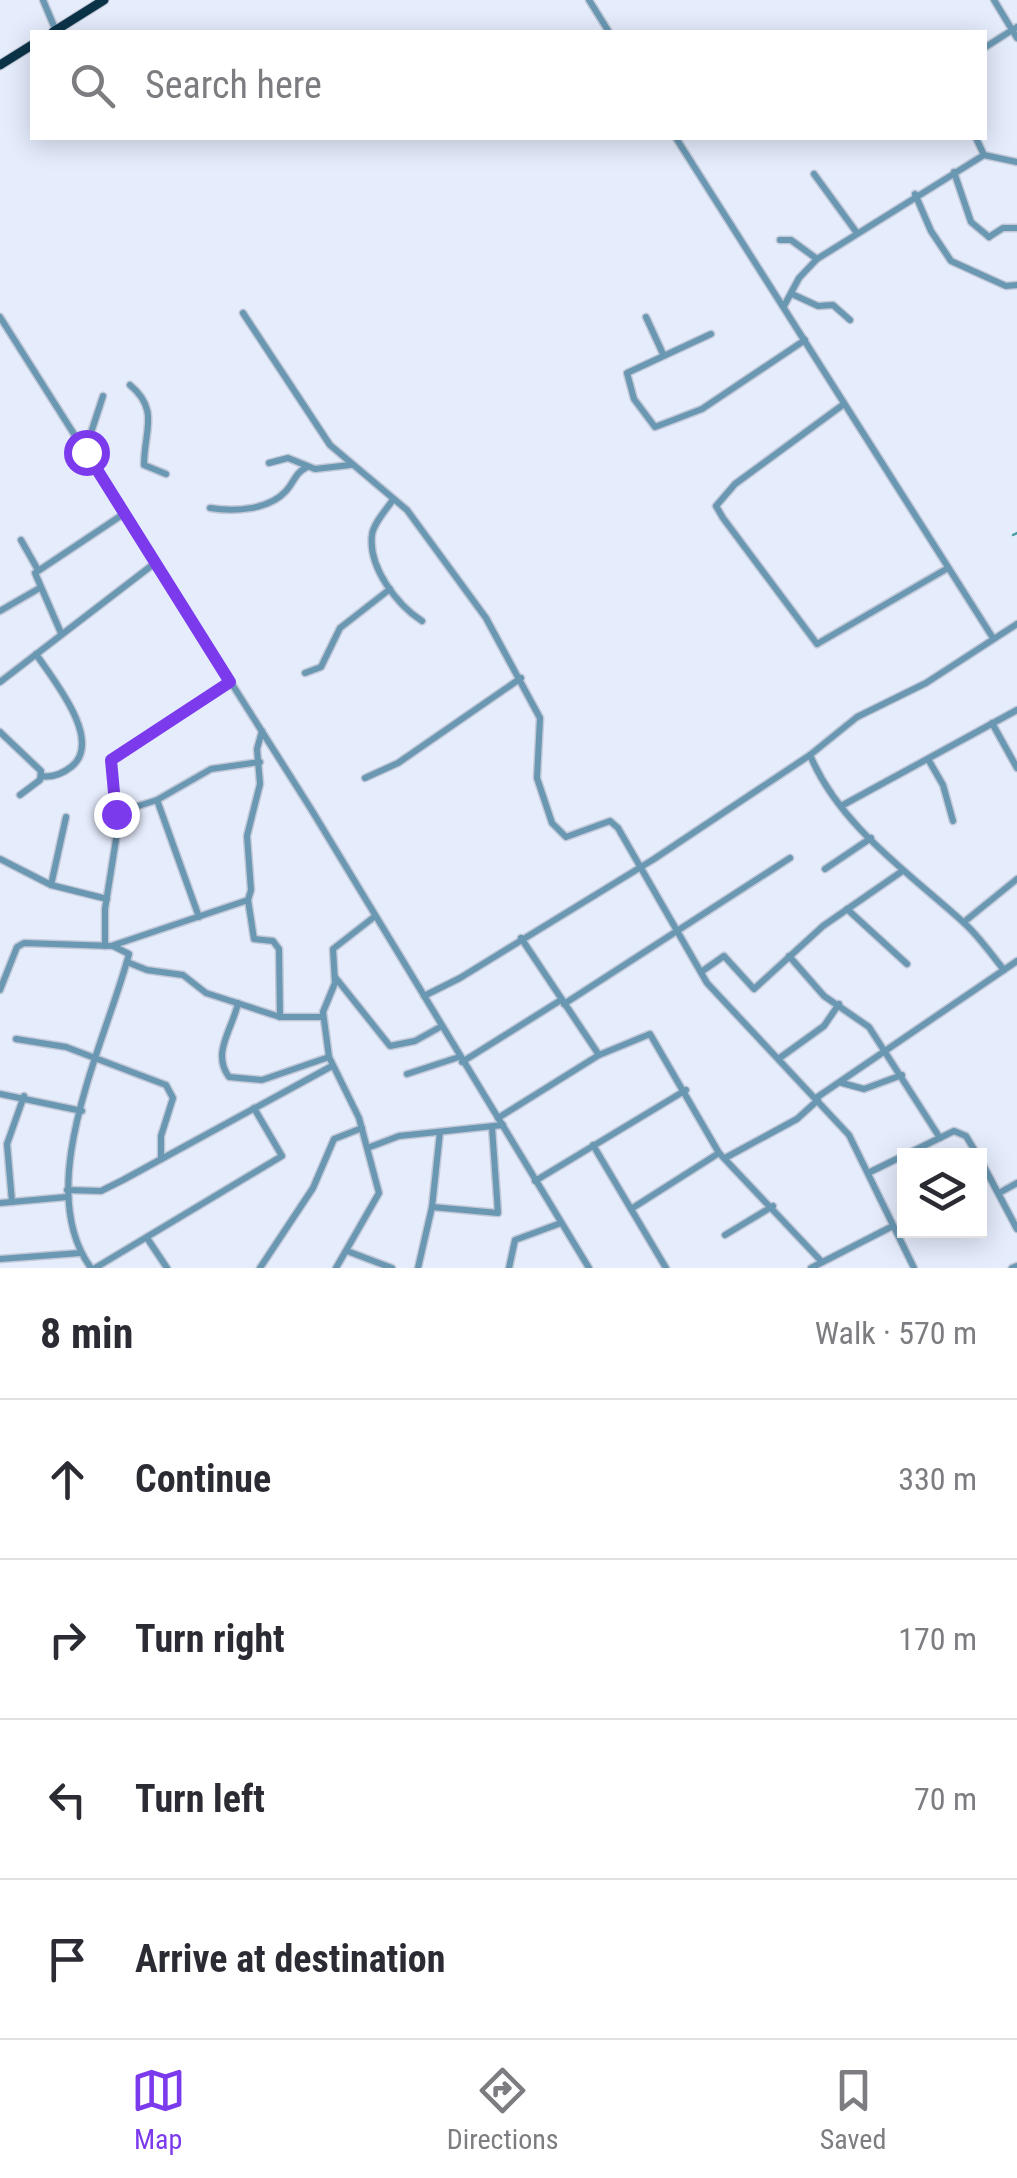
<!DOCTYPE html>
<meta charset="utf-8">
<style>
body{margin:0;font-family:"Roboto Condensed",sans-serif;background:#f7f7f7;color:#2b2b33}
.controls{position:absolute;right:30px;bottom:30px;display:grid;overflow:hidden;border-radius:0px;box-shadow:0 5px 25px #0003}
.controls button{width:90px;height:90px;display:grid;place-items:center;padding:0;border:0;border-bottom:2px solid #e1e1e2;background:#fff;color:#2b2b33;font:50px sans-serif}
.stop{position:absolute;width:30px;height:30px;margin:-22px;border:8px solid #7c3aed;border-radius:50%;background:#fff}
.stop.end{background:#7c3aed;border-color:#fff;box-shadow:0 2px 10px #0008}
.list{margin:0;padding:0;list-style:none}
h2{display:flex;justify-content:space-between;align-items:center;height:130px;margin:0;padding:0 40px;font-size:42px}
h2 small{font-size:32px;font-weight:400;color:#7c7c81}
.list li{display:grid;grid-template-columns:65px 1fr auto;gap:30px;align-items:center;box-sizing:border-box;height:160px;padding:0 40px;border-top:2px solid #e1e1e2}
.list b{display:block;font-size:38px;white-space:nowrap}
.list em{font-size:32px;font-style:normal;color:#7c7c81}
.icon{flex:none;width:55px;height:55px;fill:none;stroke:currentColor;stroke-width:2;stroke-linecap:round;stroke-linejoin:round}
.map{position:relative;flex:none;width:1017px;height:1268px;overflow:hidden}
.search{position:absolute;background:#fff;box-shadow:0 5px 25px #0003;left:30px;right:30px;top:30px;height:110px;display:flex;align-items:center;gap:25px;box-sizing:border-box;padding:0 35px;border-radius:0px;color:#7c7c81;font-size:38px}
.sheet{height:770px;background:#fff}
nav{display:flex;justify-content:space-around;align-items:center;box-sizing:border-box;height:140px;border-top:2px solid #e1e1e2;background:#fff;font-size:28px;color:#7c7c81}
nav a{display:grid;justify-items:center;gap:5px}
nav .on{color:#7c3aed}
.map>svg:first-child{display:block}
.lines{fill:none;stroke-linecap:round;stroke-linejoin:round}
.stream{stroke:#479ca3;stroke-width:2.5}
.minor-casing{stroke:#c3c9d8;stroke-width:9}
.highway-casing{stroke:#c3c9d8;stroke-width:11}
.minor{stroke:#6a98b3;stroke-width:6}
.highway{stroke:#0b3348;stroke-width:9}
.route{stroke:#7c3aed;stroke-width:12}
</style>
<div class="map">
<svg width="1017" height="1268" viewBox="0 0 1017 1268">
<rect width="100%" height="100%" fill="#e5ecfc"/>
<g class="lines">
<polyline class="stream" points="1013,535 1017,533"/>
<g class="minor-casing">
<g id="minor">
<polyline points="43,0 56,31"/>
<polyline points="589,0 609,32"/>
<polyline points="994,0 1017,38"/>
<polyline points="984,48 1017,27"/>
<polyline points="676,138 993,638"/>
<polyline points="976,138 984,155"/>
<polyline points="954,172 971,222 989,237"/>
<polyline points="814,174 857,233"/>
<polyline points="915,194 931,231 951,261 1006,286 1017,285"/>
<polyline points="989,237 1003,228 1017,228"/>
<polyline points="780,240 791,240 817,259"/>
<polyline points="792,294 818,306 833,305 850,320"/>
<polyline points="784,306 799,278 817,259 984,155 1017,162"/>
<polyline points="243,313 330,445 407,510 486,618 540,718 537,778 552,823 566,837 610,821 618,828 707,983 849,1135 914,1268"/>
<polyline points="0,317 311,809 589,1268"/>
<polyline points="646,317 663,354"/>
<polyline points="711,334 627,373 634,399 655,427 702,409 805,340"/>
<path d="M130,385C160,410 144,431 144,465L166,474"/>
<polyline points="844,404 735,484 716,506 723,518 817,644 948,568"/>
<polyline points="85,451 103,396"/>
<polyline points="269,463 288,458 315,469 350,465"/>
<path d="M392,501C386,510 373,524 372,535C368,567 397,605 422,621"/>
<path d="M210,508C234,512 269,510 286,491C295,481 294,474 307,467"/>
<polyline points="21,540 38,570"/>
<polyline points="0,611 38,589"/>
<polyline points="61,633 35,573 125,513"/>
<path d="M36,654C51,677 105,741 71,767C62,774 53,778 41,776"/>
<polyline points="305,673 321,667 340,628 390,589"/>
<polyline points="0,682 155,563"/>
<polyline points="992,723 1017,768"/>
<polyline points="0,732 41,771 40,780 20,795"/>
<path d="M810,755C839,825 908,872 963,922C978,935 991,954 1004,970"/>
<polyline points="928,759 943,785 953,821"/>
<polyline points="365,778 398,763 521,678"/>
<polyline points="157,800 199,917"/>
<polyline points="843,805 1017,710"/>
<polyline points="116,813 157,800 211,769 260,762"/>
<polyline points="0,859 51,885 107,899"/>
<polyline points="825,869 871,838"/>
<polyline points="51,885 66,817"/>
<polyline points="248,900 254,939 273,941 279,949 280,1017"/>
<polyline points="847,909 907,964"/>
<polyline points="964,922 1017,879"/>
<polyline points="521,938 599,1055"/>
<polyline points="114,945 248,900 251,890 247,836 260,784 257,749 262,731"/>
<polyline points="105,946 105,909 117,833 111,760 229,682"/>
<polyline points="789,956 824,996 869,1027 940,1138"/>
<polyline points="127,962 147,970 183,975 206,993 280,1017 323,1017"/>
<polyline points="701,972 724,956 754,989 823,926 901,872"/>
<polyline points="335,977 390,1046 415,1041 442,1026"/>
<path d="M0,990L17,947L24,943L113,946L129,954C106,1042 31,1186 91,1268"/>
<polyline points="424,996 460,978 654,859 810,755 857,717 926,683 1017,624"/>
<path d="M238,1003C233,1028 211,1053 229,1077L262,1080L329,1057"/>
<polyline points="564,1004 790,858"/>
<polyline points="16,1039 66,1047 166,1085 173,1098 161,1136 161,1159"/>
<polyline points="781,1057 824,1026 839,1004"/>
<polyline points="462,1062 561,1000"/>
<polyline points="407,1074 459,1057"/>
<polyline points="842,1083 864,1089 902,1075"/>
<polyline points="0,1094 82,1111"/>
<polyline points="816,1098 1017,961"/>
<polyline points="498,1118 599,1055 650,1034 719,1153 822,1262"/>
<polyline points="593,1145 666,1268"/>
<polyline points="370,1147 399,1136 503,1125"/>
<polyline points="727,1157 797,1119 818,1100"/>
<polyline points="980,1159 1017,1229"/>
<polyline points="868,1173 954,1131 966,1136 978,1156"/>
<polyline points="535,1181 686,1090"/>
<polyline points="67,1190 101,1191 123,1180 332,1066"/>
<polyline points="999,1193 1017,1183"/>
<polyline points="12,1202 7,1144 24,1096"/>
<polyline points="0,1203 67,1197"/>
<polyline points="432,1207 498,1213 492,1127"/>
<polyline points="631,1209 719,1153"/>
<polyline points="725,1235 773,1206"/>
<polyline points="147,1238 167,1268"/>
<polyline points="347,1251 392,1268"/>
<polyline points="0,1259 80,1253"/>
<polyline points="95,1268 282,1156 254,1108"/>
<polyline points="260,1268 313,1188 334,1139 362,1128"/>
<polyline points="336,1268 379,1193 359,1118 329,1057 323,1012 335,983 333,949 374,917"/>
<polyline points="418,1268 432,1207 440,1132"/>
<polyline points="509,1268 515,1240 561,1223"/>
<polyline points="811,1268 891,1227"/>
<polyline points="1012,1268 1017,1266"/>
</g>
</g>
<g class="highway-casing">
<g id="highway">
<polyline points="53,32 104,0"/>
<polyline points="0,65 32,45"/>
</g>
</g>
<use href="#minor" class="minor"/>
<use href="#highway" class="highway"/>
</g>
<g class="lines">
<polyline class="route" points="86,452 230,682 111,760 116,814"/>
</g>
</svg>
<div class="controls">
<button><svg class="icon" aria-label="layers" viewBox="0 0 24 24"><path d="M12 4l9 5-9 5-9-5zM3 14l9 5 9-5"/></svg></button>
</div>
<div class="stop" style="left:86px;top:452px"></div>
<div class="stop end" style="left:116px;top:814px"></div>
<div class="search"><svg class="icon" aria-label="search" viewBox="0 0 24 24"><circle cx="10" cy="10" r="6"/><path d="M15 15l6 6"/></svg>Search here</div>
</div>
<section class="sheet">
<h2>8 min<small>Walk · 570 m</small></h2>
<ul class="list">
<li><svg class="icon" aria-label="ahead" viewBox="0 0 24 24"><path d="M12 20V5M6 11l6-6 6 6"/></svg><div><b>Continue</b></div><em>330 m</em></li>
<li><svg class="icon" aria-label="right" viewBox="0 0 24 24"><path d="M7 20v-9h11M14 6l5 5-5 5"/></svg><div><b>Turn right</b></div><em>170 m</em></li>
<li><svg class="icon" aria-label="left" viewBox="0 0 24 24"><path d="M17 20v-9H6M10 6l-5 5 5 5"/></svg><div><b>Turn left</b></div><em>70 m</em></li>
<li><svg class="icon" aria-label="arrive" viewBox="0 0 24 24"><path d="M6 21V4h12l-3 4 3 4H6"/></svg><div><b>Arrive at destination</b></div></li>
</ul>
</section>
<nav>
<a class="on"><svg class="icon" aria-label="map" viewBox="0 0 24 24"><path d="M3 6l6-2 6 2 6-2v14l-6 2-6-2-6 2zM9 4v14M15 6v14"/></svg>Map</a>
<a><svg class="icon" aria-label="directions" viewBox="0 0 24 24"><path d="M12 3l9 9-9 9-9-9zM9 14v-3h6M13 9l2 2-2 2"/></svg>Directions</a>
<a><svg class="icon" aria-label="saved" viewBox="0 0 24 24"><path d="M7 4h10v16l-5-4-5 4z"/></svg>Saved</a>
</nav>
